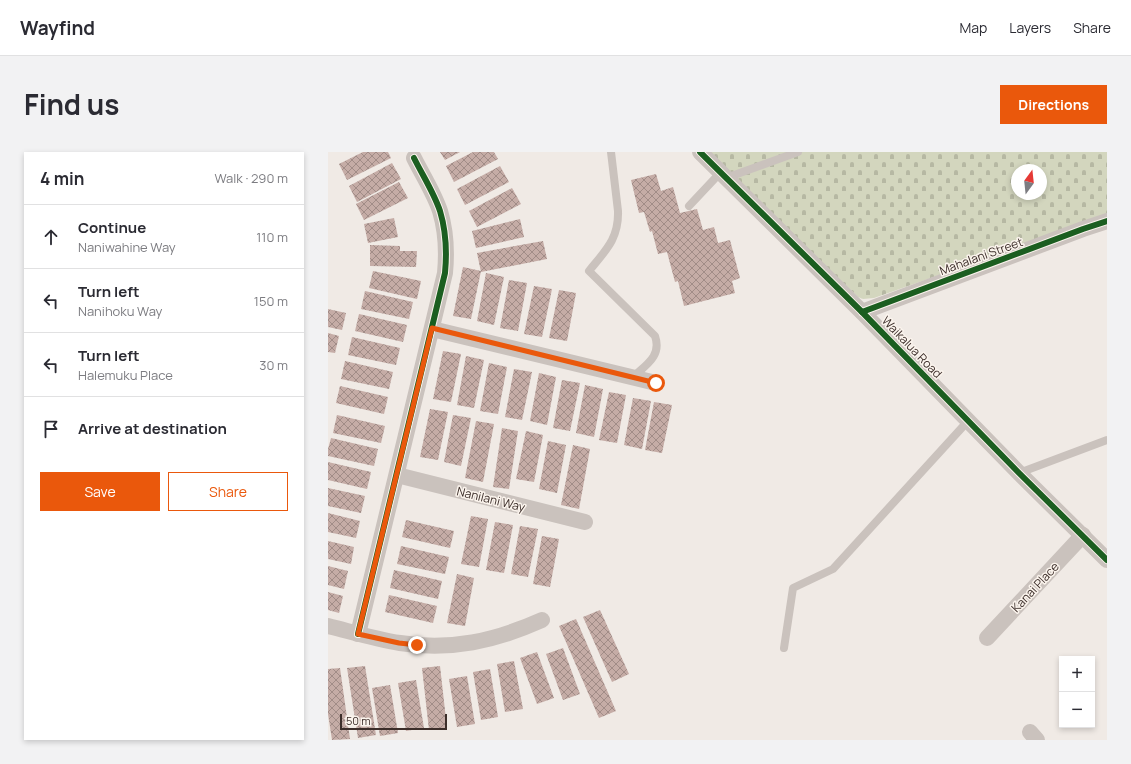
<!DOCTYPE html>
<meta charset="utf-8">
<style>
body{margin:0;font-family:Manrope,sans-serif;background:#f2f2f3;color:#2b2b33}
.controls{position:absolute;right:12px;bottom:12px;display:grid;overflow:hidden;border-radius:0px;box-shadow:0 2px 6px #0003}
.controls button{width:36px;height:36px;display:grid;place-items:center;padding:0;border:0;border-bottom:1px solid #e1e1e2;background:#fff;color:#2b2b33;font:20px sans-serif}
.compass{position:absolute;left:683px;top:12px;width:36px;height:36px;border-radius:50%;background:#fff;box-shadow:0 2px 6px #0003;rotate:15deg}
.scale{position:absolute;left:12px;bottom:10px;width:107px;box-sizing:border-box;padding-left:4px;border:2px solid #3c2e2a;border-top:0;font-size:11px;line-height:14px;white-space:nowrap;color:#3c2e2a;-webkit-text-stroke:3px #fbf4ed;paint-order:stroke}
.stop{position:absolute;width:12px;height:12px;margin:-9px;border:3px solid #ea580c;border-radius:50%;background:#fff}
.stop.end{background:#ea580c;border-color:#fff;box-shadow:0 1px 4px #0008}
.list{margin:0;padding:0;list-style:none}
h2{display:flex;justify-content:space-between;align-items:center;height:52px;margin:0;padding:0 16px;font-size:17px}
h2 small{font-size:13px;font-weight:400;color:#7c7c81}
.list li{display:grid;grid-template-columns:26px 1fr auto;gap:12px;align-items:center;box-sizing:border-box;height:64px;padding:0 16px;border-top:1px solid #e1e1e2}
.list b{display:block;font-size:15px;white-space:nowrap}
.list p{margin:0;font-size:13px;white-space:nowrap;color:#7c7c81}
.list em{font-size:13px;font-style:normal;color:#7c7c81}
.actions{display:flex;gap:8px;padding:12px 16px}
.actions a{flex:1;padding:9px 0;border:1px solid #ea580c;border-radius:0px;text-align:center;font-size:14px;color:#ea580c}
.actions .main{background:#ea580c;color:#fff}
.icon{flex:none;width:22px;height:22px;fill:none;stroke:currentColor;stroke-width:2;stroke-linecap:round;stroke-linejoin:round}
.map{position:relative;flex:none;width:779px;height:588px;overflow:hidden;border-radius:0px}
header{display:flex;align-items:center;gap:24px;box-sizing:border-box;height:56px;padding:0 20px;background:#fff;border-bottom:1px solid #e1e1e2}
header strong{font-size:19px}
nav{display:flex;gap:22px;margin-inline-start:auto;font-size:14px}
.intro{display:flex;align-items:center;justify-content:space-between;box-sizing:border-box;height:96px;padding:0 24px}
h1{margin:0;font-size:28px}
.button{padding:10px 18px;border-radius:0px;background:#ea580c;color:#fff;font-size:14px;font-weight:700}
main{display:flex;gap:24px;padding:0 24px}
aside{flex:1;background:#fff;border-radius:0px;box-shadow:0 2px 6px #0003}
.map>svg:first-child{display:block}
.cemetery{fill:url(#cemetery-stones);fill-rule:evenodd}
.building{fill:url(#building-cross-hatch)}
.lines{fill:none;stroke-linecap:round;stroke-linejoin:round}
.service{stroke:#cac2bd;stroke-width:8}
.minor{stroke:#cac2bd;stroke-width:16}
.cycleway-casing{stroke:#fbf4ed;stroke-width:8}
.cycleway{stroke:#1b5e20;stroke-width:6}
.route{stroke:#ea580c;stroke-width:5}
.labels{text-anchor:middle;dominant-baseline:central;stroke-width:3;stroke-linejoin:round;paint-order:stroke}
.street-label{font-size:12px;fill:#3c2e2a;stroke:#fbf4ed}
</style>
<header>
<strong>Wayfind</strong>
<nav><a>Map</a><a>Layers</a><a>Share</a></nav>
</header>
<div class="intro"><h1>Find us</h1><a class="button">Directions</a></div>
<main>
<aside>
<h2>4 min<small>Walk · 290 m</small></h2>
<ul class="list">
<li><svg class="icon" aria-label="ahead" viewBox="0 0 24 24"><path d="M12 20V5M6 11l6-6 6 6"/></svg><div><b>Continue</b><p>Naniwahine Way</p></div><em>110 m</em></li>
<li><svg class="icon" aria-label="left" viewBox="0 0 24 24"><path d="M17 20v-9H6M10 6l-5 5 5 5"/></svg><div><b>Turn left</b><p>Nanihoku Way</p></div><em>150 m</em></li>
<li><svg class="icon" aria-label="left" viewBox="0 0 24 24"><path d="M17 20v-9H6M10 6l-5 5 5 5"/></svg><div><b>Turn left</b><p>Halemuku Place</p></div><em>30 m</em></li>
<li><svg class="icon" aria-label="arrive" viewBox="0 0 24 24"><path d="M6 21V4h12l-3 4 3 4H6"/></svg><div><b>Arrive at destination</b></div></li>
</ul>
<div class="actions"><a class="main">Save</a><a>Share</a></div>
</aside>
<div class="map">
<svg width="779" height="588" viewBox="0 0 779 588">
<defs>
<pattern id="cemetery-stones" width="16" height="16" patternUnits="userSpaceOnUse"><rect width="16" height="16" fill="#d3d6be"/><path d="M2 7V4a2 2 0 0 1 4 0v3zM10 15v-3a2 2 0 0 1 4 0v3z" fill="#b6b8a3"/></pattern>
<pattern id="building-cross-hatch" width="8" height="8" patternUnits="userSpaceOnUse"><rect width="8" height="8" fill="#c5aca6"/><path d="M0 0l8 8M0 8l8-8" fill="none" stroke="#a18c87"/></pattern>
</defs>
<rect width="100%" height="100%" fill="#f0eae5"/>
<path class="cemetery" d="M380,0H779V64L546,146L535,147L530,145ZM689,18H713V42H689Z"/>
<g class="building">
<polygon points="35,0 60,0 63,6 19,28 11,12"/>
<polygon points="112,0 132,0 117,8"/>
<polygon points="145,0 166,0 170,7 126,30 118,14"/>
<polygon points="64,11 73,27 29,50 21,34"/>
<polygon points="172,14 181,30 137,53 129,37"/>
<polygon points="328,22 333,39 345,35 352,61 369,57 375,78 386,75 390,91 402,88 412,126 404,129 407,141 356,154 350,129 347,130 339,100 330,102 324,79 322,80 316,60 311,61 303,28"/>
<polygon points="71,30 80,46 36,68 28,52"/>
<polygon points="184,36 193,52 149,75 141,59"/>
<polygon points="66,66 70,85 40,91 36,72"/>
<polygon points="192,67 196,85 148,96 144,79"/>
<polygon points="215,89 219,107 153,120 149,101"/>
<polygon points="42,93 72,94 72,99 89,99 88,115 42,114"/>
<polygon points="135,115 153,119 143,167 125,164"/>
<polygon points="45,119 93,129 89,147 41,136"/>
<polygon points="158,121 176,125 166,173 149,169"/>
<polygon points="181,128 199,131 190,179 172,176"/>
<polygon points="206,134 224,137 214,185 196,182"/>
<polygon points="231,138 248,141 239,189 221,186"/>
<polygon points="37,139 85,150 81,167 33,157"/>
<polygon points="0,157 18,161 14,178 0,175"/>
<polygon points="31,162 79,173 75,190 27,179"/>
<polygon points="0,181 11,184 7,201 0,200"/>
<polygon points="24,185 72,196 68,213 20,203"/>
<polygon points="115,199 133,202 123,250 105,247"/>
<polygon points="138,204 156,208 146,256 129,253"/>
<polygon points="17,209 65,220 61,237 13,227"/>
<polygon points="161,211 179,215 170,262 152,259"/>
<polygon points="186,217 204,220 194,268 177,265"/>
<polygon points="211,221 228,225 219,273 202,269"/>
<polygon points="234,228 252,231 242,279 225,276"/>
<polygon points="257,233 275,237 266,285 248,281"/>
<polygon points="12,234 60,245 56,262 8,251"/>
<polygon points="281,240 298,243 289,291 271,288"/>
<polygon points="305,246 323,249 314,297 296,293"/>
<polygon points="326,250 344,253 334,301 317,298"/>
<polygon points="102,257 120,260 110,308 92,305"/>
<polygon points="9,263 57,274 53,291 5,281"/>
<polygon points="125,263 143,266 133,314 116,310"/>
<polygon points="148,269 166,272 155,330 137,326"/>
<polygon points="174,276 190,279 181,337 165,335"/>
<polygon points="198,279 215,283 206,330 188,327"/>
<polygon points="3,286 50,297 46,314 0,304 0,297"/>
<polygon points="220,289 238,293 229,341 211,337"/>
<polygon points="245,293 262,297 251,357 233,353"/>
<polygon points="0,310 43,320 39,337 0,328"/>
<polygon points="0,336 37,344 33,361 0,354"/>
<polygon points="0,361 32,369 28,386 0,380"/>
<polygon points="143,364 160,367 151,415 133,412"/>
<polygon points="78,368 126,379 122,396 74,385"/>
<polygon points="167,370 185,373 176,421 158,418"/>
<polygon points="192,374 210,377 200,425 183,422"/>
<polygon points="214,384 231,387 222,435 205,432"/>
<polygon points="0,389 26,395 23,412 0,407"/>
<polygon points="73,394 121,405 117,422 69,412"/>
<polygon points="0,414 20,419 16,437 0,433"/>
<polygon points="66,418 114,429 110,447 62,436"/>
<polygon points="129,422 146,426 137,474 119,471"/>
<polygon points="0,440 15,444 11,461 0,458"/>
<polygon points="61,443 109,454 105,471 57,460"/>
<polygon points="272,458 301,522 284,530 255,465"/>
<polygon points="248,467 288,559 271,566 231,474"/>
<polygon points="235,496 252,542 235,548 218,502"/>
<polygon points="209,500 226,546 209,552 192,506"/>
<polygon points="186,509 195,557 177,560 169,512"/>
<polygon points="37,514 48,583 30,586 19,516"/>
<polygon points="112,514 119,576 101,578 94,516"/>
<polygon points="12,516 22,587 4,588 0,562 0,517"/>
<polygon points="162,517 170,565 153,568 145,520"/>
<polygon points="139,524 147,572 129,575 121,527"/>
<polygon points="88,528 96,576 78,579 70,531"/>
<polygon points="62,533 70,581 52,584 44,536"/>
</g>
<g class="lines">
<g class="service">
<path d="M283,0L290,59C291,87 277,99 261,119L327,184C334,204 318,213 305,225"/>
<polyline points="398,26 470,0"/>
<polyline points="361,54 392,21"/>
<polyline points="691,321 779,288"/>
<polyline points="456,496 465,436 505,417 640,269"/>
</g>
<g class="minor">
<polyline points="372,0 534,160 691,321 779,408"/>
<polyline points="534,160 755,77 779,69"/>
<polyline points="104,177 328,231"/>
<polyline points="69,323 257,370"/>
<path d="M0,474C24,480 47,487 72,491C123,499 167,489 214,468"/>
<path d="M30,482L117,121C119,100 118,79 112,59C106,41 95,24 86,6"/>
<polyline points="659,486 755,383"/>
<polyline points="702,580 709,588"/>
</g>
<g class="cycleway-casing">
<g id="cycleway">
<polyline points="372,0 534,160 691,321 779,408"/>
<polyline points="534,160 755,77 779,69"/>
<path d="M30,482L117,121C119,100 118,79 112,59C106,41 95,24 86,6"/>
</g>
</g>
<use href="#cycleway" class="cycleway"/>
</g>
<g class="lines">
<polyline class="route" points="89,493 71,491 30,482 104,176 328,231"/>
</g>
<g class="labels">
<g class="street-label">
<text transform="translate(653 104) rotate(-20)">Mahalani Street</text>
<text transform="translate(584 195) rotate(46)">Waikalua Road</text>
<text transform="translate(163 347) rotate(14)">Nanilani Way</text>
<text transform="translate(707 435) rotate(-47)">Kanai Place</text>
</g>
</g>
</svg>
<div class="controls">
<button>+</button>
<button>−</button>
</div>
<svg class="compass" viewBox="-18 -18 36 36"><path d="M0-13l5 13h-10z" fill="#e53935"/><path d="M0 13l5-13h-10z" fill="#7c7c81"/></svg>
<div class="scale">50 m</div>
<div class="stop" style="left:328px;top:231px"></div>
<div class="stop end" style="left:89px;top:493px"></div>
</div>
</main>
